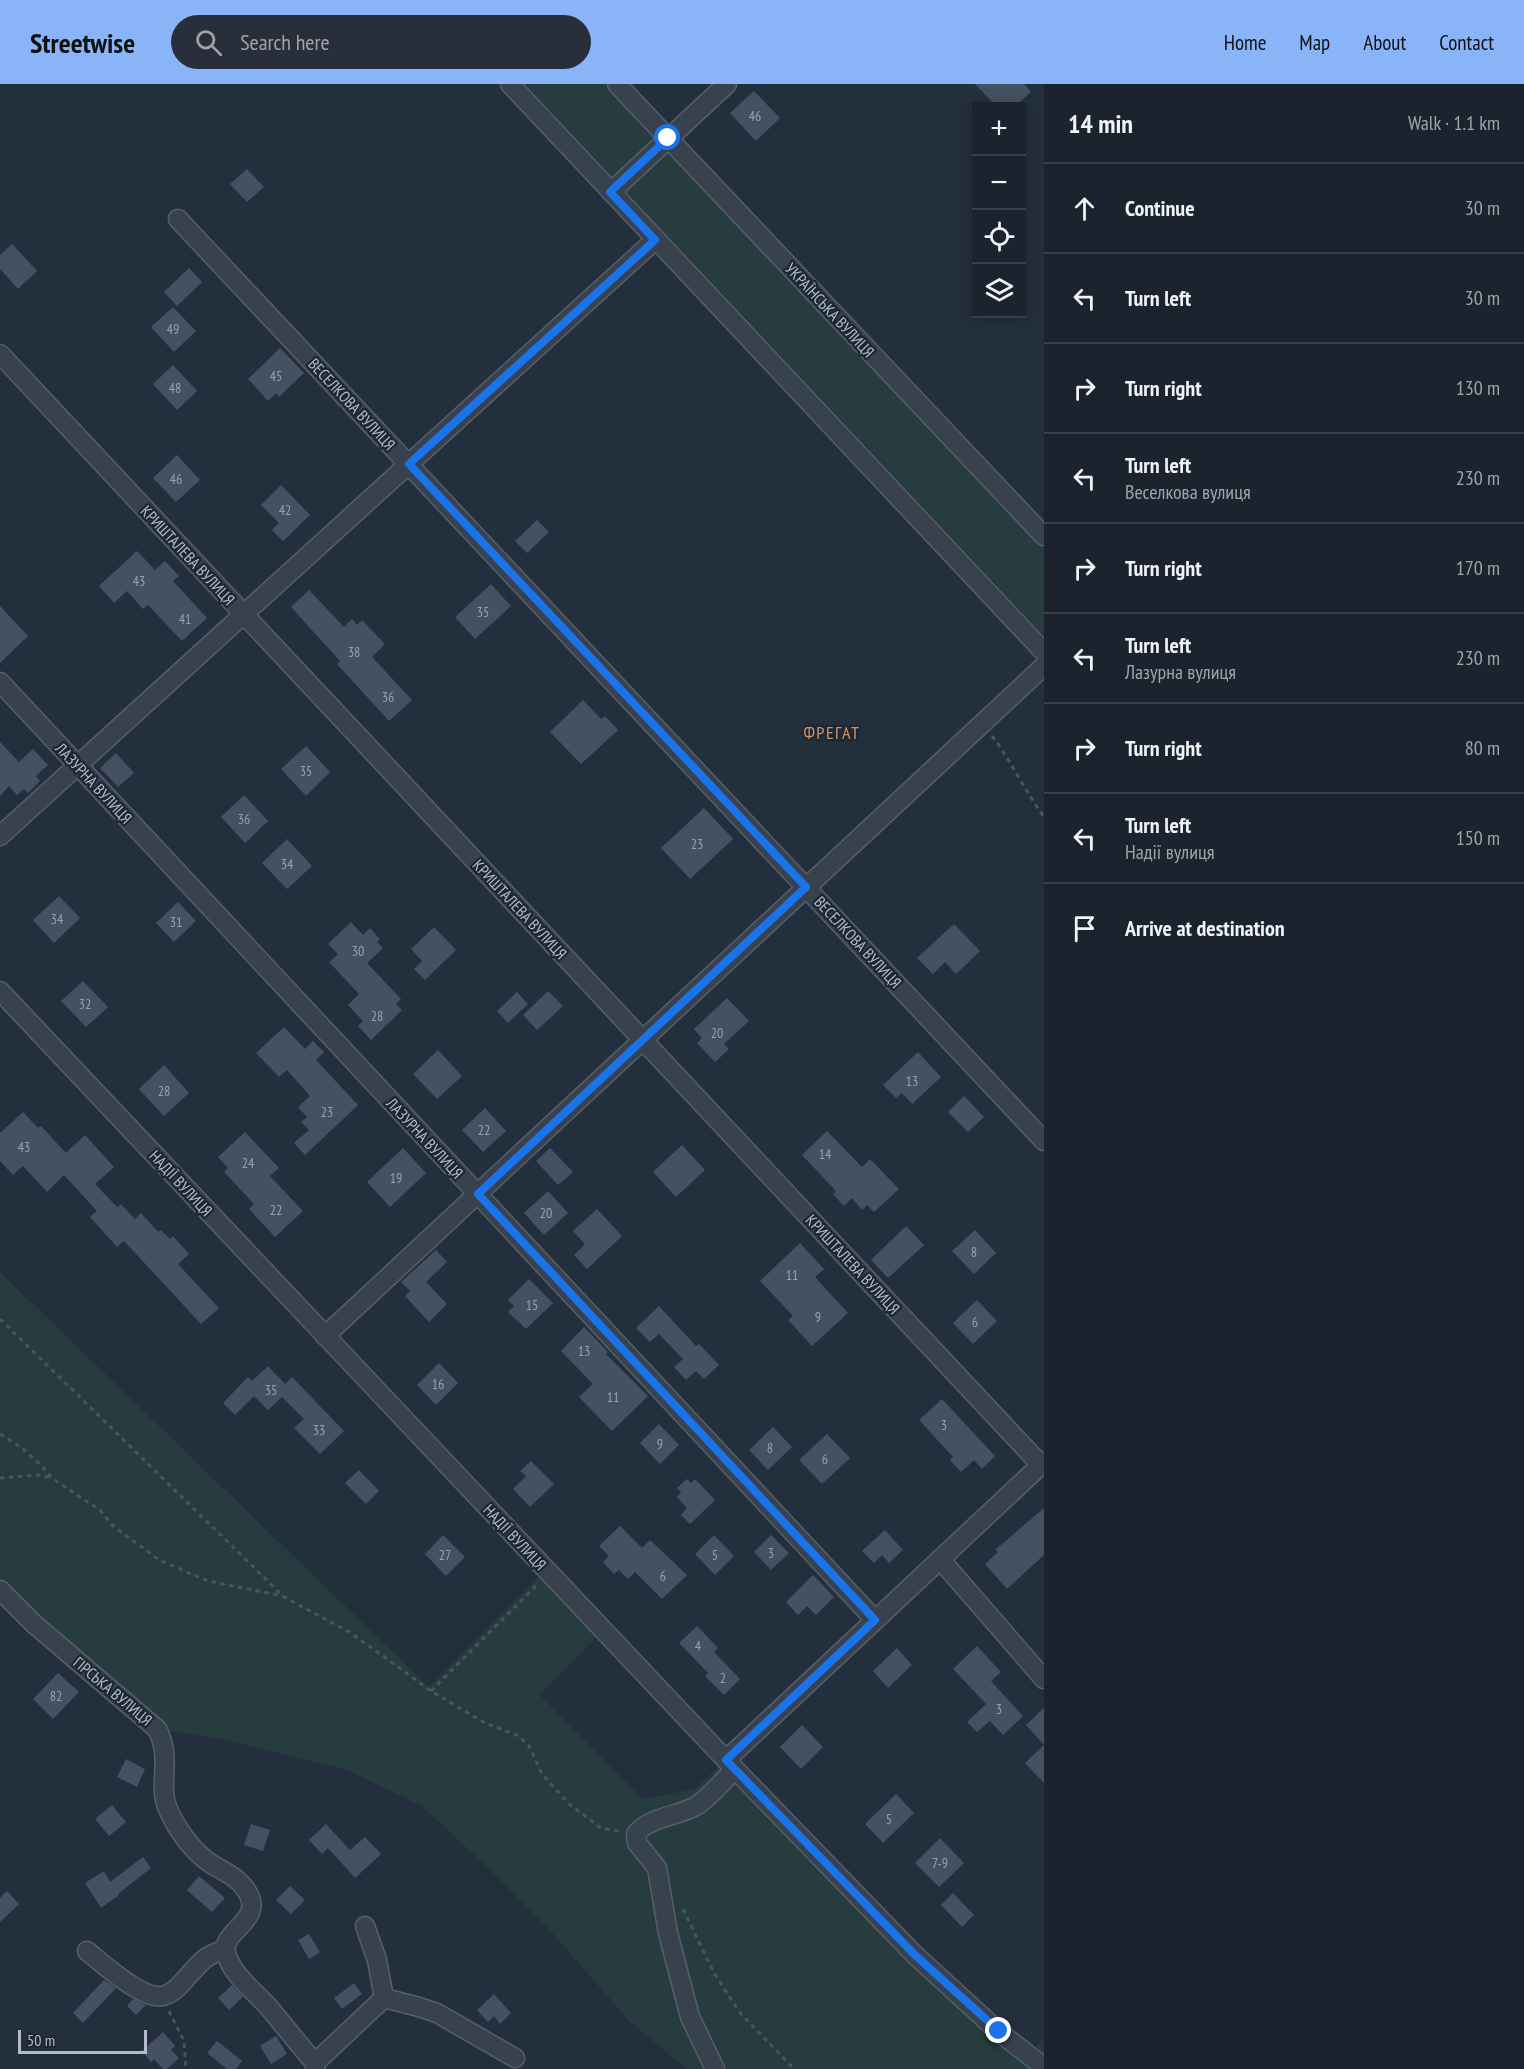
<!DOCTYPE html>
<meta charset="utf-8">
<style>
body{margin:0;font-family:"PT Sans Narrow",sans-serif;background:#282f3a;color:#f1f3f6}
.controls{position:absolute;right:18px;top:18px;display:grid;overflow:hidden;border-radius:0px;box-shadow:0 3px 15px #0003}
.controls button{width:54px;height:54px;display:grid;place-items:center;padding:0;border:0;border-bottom:2px solid #39404a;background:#1b232e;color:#f1f3f6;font:30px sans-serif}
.scale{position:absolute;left:18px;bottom:15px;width:129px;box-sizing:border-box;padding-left:6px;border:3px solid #b4bcc9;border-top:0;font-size:16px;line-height:21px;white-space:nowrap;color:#b4bcc9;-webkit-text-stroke:4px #1d2633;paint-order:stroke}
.stop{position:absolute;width:18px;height:18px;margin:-14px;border:4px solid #1a73e8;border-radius:50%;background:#fff}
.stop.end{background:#1a73e8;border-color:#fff;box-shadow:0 2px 6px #0008}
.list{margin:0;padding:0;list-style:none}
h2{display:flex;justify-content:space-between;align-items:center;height:78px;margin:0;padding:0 24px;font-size:26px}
h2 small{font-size:20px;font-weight:400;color:#a0a4aa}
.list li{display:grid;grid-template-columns:39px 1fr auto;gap:18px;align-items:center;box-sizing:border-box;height:90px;padding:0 24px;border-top:2px solid #39404a}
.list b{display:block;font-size:22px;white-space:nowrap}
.list p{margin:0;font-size:20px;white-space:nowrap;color:#a0a4aa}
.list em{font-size:20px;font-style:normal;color:#a0a4aa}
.icon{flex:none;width:33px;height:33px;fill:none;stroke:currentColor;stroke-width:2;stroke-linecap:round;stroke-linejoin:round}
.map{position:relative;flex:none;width:1044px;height:1985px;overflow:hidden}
header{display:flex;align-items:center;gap:36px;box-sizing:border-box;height:84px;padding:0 30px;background:#8ab4f8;color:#111}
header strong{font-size:28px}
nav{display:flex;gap:33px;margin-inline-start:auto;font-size:21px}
.search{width:420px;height:54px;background:#282f3a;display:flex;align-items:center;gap:15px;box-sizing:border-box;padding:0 21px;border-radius:33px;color:#a0a4aa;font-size:22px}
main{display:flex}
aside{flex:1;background:#1b232e}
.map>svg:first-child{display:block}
.green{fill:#263c3f}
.building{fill:#455162}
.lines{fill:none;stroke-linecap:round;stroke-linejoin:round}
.minor-casing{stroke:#565f6c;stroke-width:21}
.path{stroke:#44595c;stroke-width:3;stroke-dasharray:4.5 4.5;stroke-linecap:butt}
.minor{stroke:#38414e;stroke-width:18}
.route{stroke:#1a73e8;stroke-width:8}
.labels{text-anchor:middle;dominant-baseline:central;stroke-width:4.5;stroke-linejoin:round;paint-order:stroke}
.number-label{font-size:14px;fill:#98a1af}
.street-label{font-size:16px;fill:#b4bcc9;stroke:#1d2633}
.neighbourhood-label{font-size:18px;letter-spacing:1.5px;fill:#d59563;stroke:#1d2633}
</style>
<header>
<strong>Streetwise</strong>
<div class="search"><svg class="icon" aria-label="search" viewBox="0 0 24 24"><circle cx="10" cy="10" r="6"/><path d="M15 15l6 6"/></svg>Search here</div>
<nav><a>Home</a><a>Map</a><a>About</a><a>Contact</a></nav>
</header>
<main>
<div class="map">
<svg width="1044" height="1985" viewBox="0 0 1044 1985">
<rect width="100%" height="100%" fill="#242f3e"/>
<g class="green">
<polygon points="525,0 617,0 1044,452 1044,552"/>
<polygon points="0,1188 429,1603 546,1486 603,1546 540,1611 643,1715 695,1705 726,1676 1029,1972 1044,1954 1044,1985 687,1985 630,1938 557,1854 484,1780 422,1722 348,1686 225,1656 157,1645 0,1506"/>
</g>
<g class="building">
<polygon points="975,0 1024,0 1031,8 1015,22 996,22"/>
<polygon points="754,7 780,34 756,57 730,29"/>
<polygon points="247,85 264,103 247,118 230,100"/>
<polygon points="12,160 37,187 18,205 0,185 0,171"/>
<polygon points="189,184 202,198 177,222 164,208"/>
<polygon points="173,223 196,247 174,268 151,243"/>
<polygon points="280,264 304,289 279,313 276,309 268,317 248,295"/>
<polygon points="173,281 197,307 177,326 153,300"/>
<polygon points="177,371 200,396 176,418 153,394"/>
<polygon points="281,401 310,431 283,457 272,446 279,439 261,421"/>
<polygon points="537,436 549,448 527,469 515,457"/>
<polygon points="137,467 155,486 165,477 179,492 173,497 207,534 182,557 148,521 143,525 127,507 114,519 99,502"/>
<polygon points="491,500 511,522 475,555 455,533"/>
<polygon points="309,506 344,543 352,535 357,541 362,536 385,560 372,573 412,616 389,637 337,580 340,577 291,523"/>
<polygon points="0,522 28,552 0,579"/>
<polygon points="583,616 601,635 605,632 618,646 581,680 550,648"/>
<polygon points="0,658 19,678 33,665 48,681 36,692 40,697 28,709 24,705 17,711 9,702 0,712"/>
<polygon points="306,662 330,688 306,712 281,685"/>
<polygon points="116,669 134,689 118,703 100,684"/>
<polygon points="244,711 268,737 245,759 221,733"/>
<polygon points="704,724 733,755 690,795 661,764"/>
<polygon points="287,755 312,782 287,805 262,779"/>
<polygon points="59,812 80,834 54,859 33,836"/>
<polygon points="178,818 196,837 174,858 156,839"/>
<polygon points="351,838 363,851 370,844 380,855 377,858 383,864 367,879 401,915 396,920 402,926 371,956 358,942 363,937 348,921 359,910 329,878 338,870 328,860"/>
<polygon points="954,840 980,867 956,890 945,878 933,890 917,874"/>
<polygon points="434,843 456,866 425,896 414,885 422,877 411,865"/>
<polygon points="83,897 108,923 86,943 61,917"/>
<polygon points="548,907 563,922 537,946 523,931"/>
<polygon points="517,908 528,920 508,939 497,927"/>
<polygon points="727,914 749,937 724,960 729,965 715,978 697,959 702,954 694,945"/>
<polygon points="284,943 305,965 313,957 324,968 316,976 358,1021 305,1071 294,1059 309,1046 301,1038 307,1033 298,1023 310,1012 287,986 279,993 256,969"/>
<polygon points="438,966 462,992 437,1015 413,990"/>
<polygon points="918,968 941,993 912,1020 902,1009 896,1014 883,1001"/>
<polygon points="164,981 189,1009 164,1032 139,1005"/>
<polygon points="964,1012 984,1033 968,1048 948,1028"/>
<polygon points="485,1024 506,1047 483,1068 462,1046"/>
<polygon points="23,1028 38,1044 41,1042 66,1069 85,1051 114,1083 95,1100 117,1123 121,1120 135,1135 141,1129 158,1148 161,1146 170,1155 173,1152 189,1170 178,1180 219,1224 201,1240 124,1157 117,1163 90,1133 97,1127 64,1091 47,1108 23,1082 13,1091 0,1077 0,1049"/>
<polygon points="827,1047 862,1083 870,1075 899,1105 874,1128 867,1121 862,1126 852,1114 844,1122 833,1110 836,1107 802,1071"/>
<polygon points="245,1048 279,1084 270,1092 303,1127 275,1153 249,1125 254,1120 224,1088 228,1084 218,1073"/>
<polygon points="682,1061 705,1086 676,1113 653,1088"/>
<polygon points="403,1064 426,1089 390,1123 367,1098"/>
<polygon points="550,1064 573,1088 558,1101 536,1077"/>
<polygon points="548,1107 568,1129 544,1151 524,1129"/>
<polygon points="597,1125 622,1152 587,1185 574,1171 585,1160 573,1147"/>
<polygon points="906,1142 924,1161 888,1194 871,1176"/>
<polygon points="975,1146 996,1169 974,1190 952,1167"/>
<polygon points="800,1159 824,1185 815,1193 848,1229 812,1262 788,1236 793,1232 760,1197"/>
<polygon points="436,1166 447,1178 426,1198 447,1220 429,1238 405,1212 410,1207 401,1198"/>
<polygon points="529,1195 553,1219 526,1245 508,1228 514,1222 508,1216"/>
<polygon points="977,1216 997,1237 973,1260 953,1239"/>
<polygon points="659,1222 696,1262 699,1260 719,1281 704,1295 696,1287 686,1296 674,1283 683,1275 659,1250 650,1258 636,1244"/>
<polygon points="584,1243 608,1268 606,1270 648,1312 612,1347 579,1313 593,1300 561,1267"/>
<polygon points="439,1279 458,1299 436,1321 417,1301"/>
<polygon points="268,1282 285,1300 292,1293 344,1347 320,1370 294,1344 304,1335 282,1313 268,1326 254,1312 235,1331 223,1319 248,1293 252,1297"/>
<polygon points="942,1315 995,1372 982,1385 974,1376 961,1388 950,1376 953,1373 919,1336"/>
<polygon points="659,1340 679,1361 660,1380 640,1359"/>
<polygon points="773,1343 792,1363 768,1386 749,1366"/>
<polygon points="827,1350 850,1374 822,1400 799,1376"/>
<polygon points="531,1377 554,1400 530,1423 513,1405 526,1392 520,1387"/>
<polygon points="359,1386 379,1407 366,1420 345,1399"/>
<polygon points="687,1395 691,1399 695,1395 715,1416 690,1440 681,1431 687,1424 677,1413 681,1408 677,1404"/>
<polygon points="1044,1424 1044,1471 1007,1505 985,1480 998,1468 995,1466"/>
<polygon points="620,1442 642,1464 650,1456 687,1491 662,1515 635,1488 628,1495 619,1486 614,1490 603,1478 609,1472 599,1462"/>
<polygon points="885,1446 903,1466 889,1479 882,1471 874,1479 862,1467"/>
<polygon points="443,1451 465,1473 446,1492 425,1470"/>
<polygon points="714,1451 734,1472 715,1491 695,1470"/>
<polygon points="771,1451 789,1469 771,1486 754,1468"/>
<polygon points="813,1491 834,1513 816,1531 807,1522 798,1531 786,1518"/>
<polygon points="697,1542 718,1564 714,1568 740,1595 724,1611 705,1592 708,1589 679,1559"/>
<polygon points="977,1562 1001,1588 991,1597 1023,1632 1003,1651 990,1637 977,1648 967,1638 986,1620 953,1585"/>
<polygon points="897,1564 912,1581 888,1604 873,1587"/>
<polygon points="58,1589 79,1608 53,1635 33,1615"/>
<polygon points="1044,1624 1044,1699 1025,1679 1044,1661 1026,1641"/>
<polygon points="802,1641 823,1663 801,1685 780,1663"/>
<polygon points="126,1675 145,1685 137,1703 117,1693"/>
<polygon points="896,1710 914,1729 883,1759 865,1740"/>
<polygon points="112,1721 126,1738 109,1752 95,1735"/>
<polygon points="251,1740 270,1746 263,1767 244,1761"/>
<polygon points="326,1740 350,1766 365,1753 381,1770 355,1794 328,1764 322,1770 309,1756"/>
<polygon points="940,1754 964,1779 939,1803 915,1779"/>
<polygon points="143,1773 151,1784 118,1810 119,1811 101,1824 85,1799 104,1787 110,1798"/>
<polygon points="199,1792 225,1814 212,1828 187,1806"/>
<polygon points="290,1802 305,1816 291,1830 276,1816"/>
<polygon points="7,1807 19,1820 0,1838 0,1814"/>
<polygon points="953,1809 974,1831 962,1843 941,1821"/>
<polygon points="309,1850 320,1868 309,1875 298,1856"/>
<polygon points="104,1896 116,1904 83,1939 73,1929"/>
<polygon points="354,1899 362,1910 342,1925 334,1914"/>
<polygon points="232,1901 243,1913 229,1926 218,1914"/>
<polygon points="494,1910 511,1929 500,1940 494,1932 488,1938 477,1926"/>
<polygon points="133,1915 146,1921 136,1931 127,1922"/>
<polygon points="163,1948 175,1962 171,1966 179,1974 167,1985 163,1985 154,1975 151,1978 142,1967"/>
<polygon points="276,1952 287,1970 271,1980 260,1962"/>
<polygon points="217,1957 242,1977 236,1985 227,1985 207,1969"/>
</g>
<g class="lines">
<g class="minor-casing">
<g id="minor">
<polyline points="510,0 1044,568"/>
<polyline points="617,0 1044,452"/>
<polyline points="611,108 727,0"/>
<polyline points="178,135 1044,1057"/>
<polyline points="0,270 1041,1381"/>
<polyline points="0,598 875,1536"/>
<polyline points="0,752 655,156"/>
<polyline points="0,907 726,1676 915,1871 999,1948 1044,1983"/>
<polyline points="325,1252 1044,582"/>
<polyline points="940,1475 1044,1595"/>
<path d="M0,1506L34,1540L157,1645C173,1674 157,1701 168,1725C176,1744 192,1767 210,1779C222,1787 238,1793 246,1806C267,1837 221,1845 226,1869C232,1892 257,1909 271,1926C286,1944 300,1962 315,1979V1985"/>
<polyline points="726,1676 1044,1378"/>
<polyline points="365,1842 377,1876 384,1914"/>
<path d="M87,1867C103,1880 142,1916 163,1912C174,1909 181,1900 188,1892C202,1877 205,1871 225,1866"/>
<polyline points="384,1914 419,1923 437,1929 515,1974"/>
<polyline points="315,1979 384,1914"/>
<path d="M715,1985L690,1933L668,1849L657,1784L637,1759L636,1750C649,1733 678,1732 696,1722C710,1713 723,1697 735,1685"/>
</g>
</g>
<g class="path">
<path d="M992,652C1011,677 1025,707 1044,733"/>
<polyline points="0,1235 284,1513 351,1549 431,1607 485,1639 519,1652 529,1662 542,1690 569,1720 601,1744 619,1747"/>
<polyline points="0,1350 22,1364 40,1380 53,1395 100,1426 112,1441 159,1476 208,1497 283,1512"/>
<polyline points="0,1394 38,1391 52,1394"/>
<polyline points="431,1607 538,1500"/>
<polyline points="683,1825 714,1889 740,1929 794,1985"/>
<polyline points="169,1927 184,1957 186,1985"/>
</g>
<use href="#minor" class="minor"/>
</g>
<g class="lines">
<polyline class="route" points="668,54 610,108 655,156 409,380 806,803 478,1110 875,1536 726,1676 915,1871 999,1947"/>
</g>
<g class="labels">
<g class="number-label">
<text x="755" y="32">46</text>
<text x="173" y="245">49</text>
<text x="276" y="292">45</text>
<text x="175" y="304">48</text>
<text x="176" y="395">46</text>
<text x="285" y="426">42</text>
<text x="139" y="497">43</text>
<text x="483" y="528">35</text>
<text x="185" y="535">41</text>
<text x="354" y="568">38</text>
<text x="388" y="613">36</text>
<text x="306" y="687">35</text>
<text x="244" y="735">36</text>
<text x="697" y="760">23</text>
<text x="287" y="780">34</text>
<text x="57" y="835">34</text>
<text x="176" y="838">31</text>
<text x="358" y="867">30</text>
<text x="85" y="920">32</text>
<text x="377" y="932">28</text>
<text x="717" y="949">20</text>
<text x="912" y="997">13</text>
<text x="164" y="1007">28</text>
<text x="327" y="1028">23</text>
<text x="484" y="1046">22</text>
<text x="24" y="1063">43</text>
<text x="825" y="1070">14</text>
<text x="248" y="1079">24</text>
<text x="396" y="1094">19</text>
<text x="276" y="1126">22</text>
<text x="546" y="1129">20</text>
<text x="974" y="1168">8</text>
<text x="792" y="1191">11</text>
<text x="532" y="1221">15</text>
<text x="818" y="1233">9</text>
<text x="975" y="1238">6</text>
<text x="584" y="1267">13</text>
<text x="438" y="1300">16</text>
<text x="271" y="1306">35</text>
<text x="613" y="1313">11</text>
<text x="944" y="1341">3</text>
<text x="319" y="1346">33</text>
<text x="660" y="1360">9</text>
<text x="770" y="1364">8</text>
<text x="825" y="1375">6</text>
<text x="771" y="1469">3</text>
<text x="445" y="1471">27</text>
<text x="715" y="1471">5</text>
<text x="663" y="1492">6</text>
<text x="698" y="1562">4</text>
<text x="723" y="1594">2</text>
<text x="56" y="1612">82</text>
<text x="999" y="1625">3</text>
<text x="889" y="1735">5</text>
<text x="940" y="1779">7-9</text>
</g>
<g class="street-label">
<text transform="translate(830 226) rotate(47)">УКРАЇНСЬКА ВУЛИЦЯ</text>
<text transform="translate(352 320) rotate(47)">ВЕСЕЛКОВА ВУЛИЦЯ</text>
<text transform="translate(188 471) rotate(47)">КРИШТАЛЕВА ВУЛИЦЯ</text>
<text transform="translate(94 699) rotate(47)">ЛАЗУРНА ВУЛИЦЯ</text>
<text transform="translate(520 825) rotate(47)">КРИШТАЛЕВА ВУЛИЦЯ</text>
<text transform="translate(858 858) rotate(47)">ВЕСЕЛКОВА ВУЛИЦЯ</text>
<text transform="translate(425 1054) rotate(47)">ЛАЗУРНА ВУЛИЦЯ</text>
<text transform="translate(181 1099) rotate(47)">НАДІЇ ВУЛИЦЯ</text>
<text transform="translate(853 1180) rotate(47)">КРИШТАЛЕВА ВУЛИЦЯ</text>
<text transform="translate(515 1453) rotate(47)">НАДІЇ ВУЛИЦЯ</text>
<text transform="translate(113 1607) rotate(40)">ГІРСЬКА ВУЛИЦЯ</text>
</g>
<g class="neighbourhood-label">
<text x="832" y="648">ФРЕГАТ</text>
</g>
</g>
</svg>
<div class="controls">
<button>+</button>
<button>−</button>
<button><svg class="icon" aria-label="locate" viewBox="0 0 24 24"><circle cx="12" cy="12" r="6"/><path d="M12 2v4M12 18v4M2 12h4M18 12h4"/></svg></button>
<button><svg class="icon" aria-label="layers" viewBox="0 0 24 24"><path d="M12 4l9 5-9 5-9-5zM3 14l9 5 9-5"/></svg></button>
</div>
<div class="scale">50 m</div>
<div class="stop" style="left:668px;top:54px"></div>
<div class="stop end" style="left:999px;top:1947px"></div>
</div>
<aside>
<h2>14 min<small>Walk · 1.1 km</small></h2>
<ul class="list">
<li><svg class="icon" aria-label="ahead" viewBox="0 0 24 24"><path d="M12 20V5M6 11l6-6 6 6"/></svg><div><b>Continue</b></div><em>30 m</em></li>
<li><svg class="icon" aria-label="left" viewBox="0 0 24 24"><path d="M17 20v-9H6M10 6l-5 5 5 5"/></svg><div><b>Turn left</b></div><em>30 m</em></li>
<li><svg class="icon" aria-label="right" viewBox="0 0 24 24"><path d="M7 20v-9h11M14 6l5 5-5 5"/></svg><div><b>Turn right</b></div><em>130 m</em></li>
<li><svg class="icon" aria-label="left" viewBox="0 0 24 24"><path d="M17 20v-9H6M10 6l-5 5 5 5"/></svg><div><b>Turn left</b><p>Веселкова вулиця</p></div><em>230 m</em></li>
<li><svg class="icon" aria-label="right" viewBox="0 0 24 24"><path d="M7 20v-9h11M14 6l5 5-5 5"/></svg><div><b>Turn right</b></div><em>170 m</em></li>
<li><svg class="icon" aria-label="left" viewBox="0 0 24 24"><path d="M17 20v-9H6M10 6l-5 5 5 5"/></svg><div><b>Turn left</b><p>Лазурна вулиця</p></div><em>230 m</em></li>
<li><svg class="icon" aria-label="right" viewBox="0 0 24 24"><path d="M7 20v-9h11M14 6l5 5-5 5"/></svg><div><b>Turn right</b></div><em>80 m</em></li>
<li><svg class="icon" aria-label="left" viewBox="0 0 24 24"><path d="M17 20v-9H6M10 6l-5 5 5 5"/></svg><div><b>Turn left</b><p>Надії вулиця</p></div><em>150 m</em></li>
<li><svg class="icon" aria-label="arrive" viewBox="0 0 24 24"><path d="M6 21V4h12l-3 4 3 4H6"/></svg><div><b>Arrive at destination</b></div></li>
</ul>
</aside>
</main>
